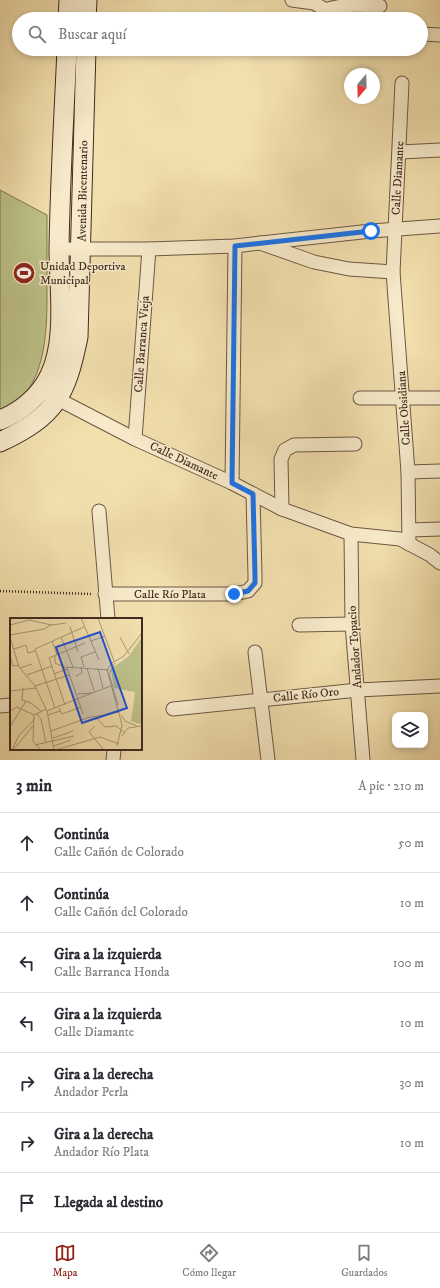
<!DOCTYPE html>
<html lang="es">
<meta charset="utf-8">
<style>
body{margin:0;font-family:"IM FELL DW Pica",serif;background:#f2f2f3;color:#2b2b33}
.controls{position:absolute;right:12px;bottom:12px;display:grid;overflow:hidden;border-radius:8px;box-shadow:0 2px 6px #0003}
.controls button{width:36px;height:36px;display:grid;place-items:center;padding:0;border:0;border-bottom:1px solid #e1e1e2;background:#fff;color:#2b2b33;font:20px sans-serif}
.compass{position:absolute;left:344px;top:68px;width:36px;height:36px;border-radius:50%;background:#fff;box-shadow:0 2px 6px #0003;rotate:199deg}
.stop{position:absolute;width:12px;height:12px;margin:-9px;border:3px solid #1a73e8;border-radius:50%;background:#fff}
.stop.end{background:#1a73e8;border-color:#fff;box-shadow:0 1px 4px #0008}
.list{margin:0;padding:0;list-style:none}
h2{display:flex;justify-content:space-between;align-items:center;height:52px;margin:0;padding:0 16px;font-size:17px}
h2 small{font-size:13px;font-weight:400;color:#7c7c81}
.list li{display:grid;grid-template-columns:26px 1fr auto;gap:12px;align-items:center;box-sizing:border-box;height:60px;padding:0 16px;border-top:1px solid #e1e1e2}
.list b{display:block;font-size:15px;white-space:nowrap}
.list p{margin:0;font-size:13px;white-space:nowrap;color:#7c7c81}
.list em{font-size:13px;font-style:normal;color:#7c7c81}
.icon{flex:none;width:22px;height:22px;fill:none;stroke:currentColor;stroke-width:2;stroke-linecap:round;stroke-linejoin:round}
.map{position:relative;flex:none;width:440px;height:760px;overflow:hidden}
.search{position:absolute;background:#fff;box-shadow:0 2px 6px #0003;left:12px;right:12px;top:12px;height:44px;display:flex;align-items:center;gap:10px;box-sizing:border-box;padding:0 14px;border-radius:22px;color:#7c7c81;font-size:15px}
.sheet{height:472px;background:#fff}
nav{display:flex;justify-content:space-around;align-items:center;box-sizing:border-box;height:56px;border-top:1px solid #e1e1e2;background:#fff;font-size:11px;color:#7c7c81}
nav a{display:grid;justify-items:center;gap:2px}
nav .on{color:#8f2418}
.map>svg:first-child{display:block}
.green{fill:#bdc189;stroke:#7f7654}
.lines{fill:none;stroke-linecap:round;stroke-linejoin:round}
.street-casing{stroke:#6d5744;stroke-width:15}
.secondary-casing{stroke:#412a20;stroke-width:21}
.path{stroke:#412a20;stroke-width:2.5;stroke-dasharray:1 2;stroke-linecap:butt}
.street{stroke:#f7eaca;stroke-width:13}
.secondary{stroke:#f7eaca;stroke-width:19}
.route{stroke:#1a73e8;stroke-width:5}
.labels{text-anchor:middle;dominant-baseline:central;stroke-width:3;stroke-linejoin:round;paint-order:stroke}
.street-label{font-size:12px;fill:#412a20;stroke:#f7eaca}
.poi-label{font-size:12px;fill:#412a20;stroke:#f7eaca;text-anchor:start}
.inset-road{fill:none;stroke:#ab9775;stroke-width:1}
.view{fill:#1d4ed8;fill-opacity:0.15;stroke:#1d4ed8;stroke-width:2}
.inset-edge{fill:none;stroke:#412a20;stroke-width:2}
</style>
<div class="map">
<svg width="440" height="760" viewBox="0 0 440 760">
<rect width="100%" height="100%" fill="#f2dfae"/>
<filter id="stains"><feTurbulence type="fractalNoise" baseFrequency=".005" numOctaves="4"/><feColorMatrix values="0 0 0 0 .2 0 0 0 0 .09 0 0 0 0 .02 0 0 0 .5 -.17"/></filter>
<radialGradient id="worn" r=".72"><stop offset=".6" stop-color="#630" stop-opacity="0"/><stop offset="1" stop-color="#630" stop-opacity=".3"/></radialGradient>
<path class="green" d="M0,190L47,215C47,237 47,260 47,282C47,326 49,393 0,412Z"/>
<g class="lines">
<g class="street-casing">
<g id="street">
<polyline points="292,0 314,3 341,19"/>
<path d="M328,9C346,4 362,5 380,6"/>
<polyline points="421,34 440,35"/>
<polyline points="402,83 393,272 408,472 409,544"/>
<polyline points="400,152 440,150"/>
<polyline points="261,243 371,231 440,226"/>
<polyline points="59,249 149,249 235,246 260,243 314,262 349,269 393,272"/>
<polyline points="50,395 135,439 232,483 282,509 351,534 400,539 430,555 440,563"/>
<polyline points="360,398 440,398"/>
<polyline points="135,439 149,249"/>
<polyline points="408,472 440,471"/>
<polyline points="232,483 235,246"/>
<polyline points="282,509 281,459 285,450 294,445 355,444"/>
<polyline points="99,511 108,619"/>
<polyline points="410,530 440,529"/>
<polyline points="351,534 352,624 363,760"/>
<polyline points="105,594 234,594 248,591 255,583 255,576 253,494"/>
<polyline points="299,625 352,624"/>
<polyline points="255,652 268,760"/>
<polyline points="0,706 11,705"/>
<polyline points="173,709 358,690 440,686"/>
<polyline points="113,760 114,749"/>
</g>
</g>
<g class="secondary-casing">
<g id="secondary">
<polyline points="68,19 69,0"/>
<polyline points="86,19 87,0"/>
<path d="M0,420C21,412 40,396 50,375C67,340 59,287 59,249C60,182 64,116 67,49"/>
<path d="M0,442C56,416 66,395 78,337L86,49"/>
</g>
</g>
<polyline class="path" points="0,591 91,594"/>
<use href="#street" class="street"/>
<use href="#secondary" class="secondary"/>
</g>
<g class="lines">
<polyline class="route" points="234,594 248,591 255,583 255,576 253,494 232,483 235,246 371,231"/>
</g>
<defs>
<g id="stadium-disc" transform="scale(1.15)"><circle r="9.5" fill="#8f2418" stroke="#f7eaca"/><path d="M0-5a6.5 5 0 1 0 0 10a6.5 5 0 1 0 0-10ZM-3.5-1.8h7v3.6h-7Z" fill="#fff"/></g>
</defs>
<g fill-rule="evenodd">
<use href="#stadium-disc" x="24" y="273"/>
</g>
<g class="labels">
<g class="street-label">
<text transform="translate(398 178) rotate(-87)">Calle Diamante</text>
<text transform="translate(83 191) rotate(-89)">Avenida Bicentenario</text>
<text transform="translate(142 344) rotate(-86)">Calle Barranca Vieja</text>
<text transform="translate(404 408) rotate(-94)">Calle Obsidiana</text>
<text transform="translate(184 461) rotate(25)">Calle Diamante</text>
<text x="170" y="594">Calle Río Plata</text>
<text transform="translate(355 647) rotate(-94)">Andador Topacio</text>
<text transform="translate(306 695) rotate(-6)">Calle Río Oro</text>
</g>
<g class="poi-label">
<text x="40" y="266">Unidad Deportiva<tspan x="40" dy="14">Municipal</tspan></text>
</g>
</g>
<g transform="translate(10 618)">
<rect width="132" height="132" fill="#f2dfae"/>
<path d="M132,19V106H130L121,103L125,74L104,70L101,51L119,38Z" fill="#bdc189"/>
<path class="inset-road" d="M71,0L89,42M88,0L104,43M0,7L19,2L42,7L56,5M60,9L68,34M0,17L34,11L41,7M0,19L9,49L25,68L37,93L44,132M51,19L63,49M110,19L119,36M42,23L47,37M81,23L95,18M4,31L16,27L18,35L25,33M0,38L3,48L9,47M45,38V45L54,49L99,52M105,45L99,56L108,87M74,49L71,39L85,34M10,50L22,46M57,50L73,96M77,50L84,73M88,51L93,70M44,56L57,51M17,57L42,48M66,58L72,55L71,49M25,68L59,57M13,70L12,82L21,85L32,94M0,73L26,70M68,76L82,75L101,68M55,87L39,40L75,25M45,90L25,31L74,9M49,90L52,96L71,89M0,93L7,89L24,97L23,123L31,132M37,93L82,75M27,96L31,101L36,125M24,97L36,91M38,97L50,93M111,97L115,103L127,108M87,100L95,109L106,108L114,114M85,108L79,114L94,132M0,109L16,83M41,113L77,100L110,94M112,118L118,110L132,108M90,119L109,126M43,120L63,113M25,127L64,118M44,128L61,122M107,128L112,107L97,52L102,45L114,38L132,15M2,132L9,117L25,101M3,132L23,108M45,132L90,119"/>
<path class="view" d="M90,14L117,90L72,105L46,29Z"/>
<rect width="132" height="132" class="inset-edge"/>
</g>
<rect width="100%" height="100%" filter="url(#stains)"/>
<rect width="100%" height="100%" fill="url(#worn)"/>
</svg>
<div class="controls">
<button><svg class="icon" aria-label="layers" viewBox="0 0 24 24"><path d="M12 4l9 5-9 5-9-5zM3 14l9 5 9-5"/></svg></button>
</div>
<svg class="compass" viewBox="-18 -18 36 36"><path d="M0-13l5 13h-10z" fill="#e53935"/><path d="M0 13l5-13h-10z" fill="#7c7c81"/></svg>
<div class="stop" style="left:371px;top:231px"></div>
<div class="stop end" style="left:234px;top:594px"></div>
<div class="search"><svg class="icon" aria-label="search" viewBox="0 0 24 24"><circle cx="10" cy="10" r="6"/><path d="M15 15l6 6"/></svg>Buscar aquí</div>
</div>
<section class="sheet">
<h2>3 min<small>A pie · 210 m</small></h2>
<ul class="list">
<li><svg class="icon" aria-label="ahead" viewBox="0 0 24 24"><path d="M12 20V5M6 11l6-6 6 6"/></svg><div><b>Continúa</b><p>Calle Cañón de Colorado</p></div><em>50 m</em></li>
<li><svg class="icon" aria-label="ahead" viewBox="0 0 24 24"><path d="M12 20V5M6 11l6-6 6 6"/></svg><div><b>Continúa</b><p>Calle Cañón del Colorado</p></div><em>10 m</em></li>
<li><svg class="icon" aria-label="left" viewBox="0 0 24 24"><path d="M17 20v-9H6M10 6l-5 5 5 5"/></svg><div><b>Gira a la izquierda</b><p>Calle Barranca Honda</p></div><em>100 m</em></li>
<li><svg class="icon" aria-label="left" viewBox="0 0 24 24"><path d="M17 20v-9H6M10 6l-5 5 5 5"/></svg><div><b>Gira a la izquierda</b><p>Calle Diamante</p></div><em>10 m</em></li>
<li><svg class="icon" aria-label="right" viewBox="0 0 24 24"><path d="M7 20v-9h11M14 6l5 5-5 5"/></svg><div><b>Gira a la derecha</b><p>Andador Perla</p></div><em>30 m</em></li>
<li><svg class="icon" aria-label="right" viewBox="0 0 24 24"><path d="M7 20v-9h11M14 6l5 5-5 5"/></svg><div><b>Gira a la derecha</b><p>Andador Río Plata</p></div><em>10 m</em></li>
<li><svg class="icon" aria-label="arrive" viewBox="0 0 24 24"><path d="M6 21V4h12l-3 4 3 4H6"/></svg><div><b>Llegada al destino</b></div></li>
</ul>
</section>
<nav>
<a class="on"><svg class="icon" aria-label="map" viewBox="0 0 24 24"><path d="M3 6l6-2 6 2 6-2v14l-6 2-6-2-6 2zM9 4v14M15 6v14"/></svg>Mapa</a>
<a><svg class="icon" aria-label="directions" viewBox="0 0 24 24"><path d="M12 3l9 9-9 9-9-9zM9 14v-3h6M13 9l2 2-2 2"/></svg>Cómo llegar</a>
<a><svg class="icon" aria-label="saved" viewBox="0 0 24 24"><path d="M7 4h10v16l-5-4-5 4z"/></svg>Guardados</a>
</nav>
